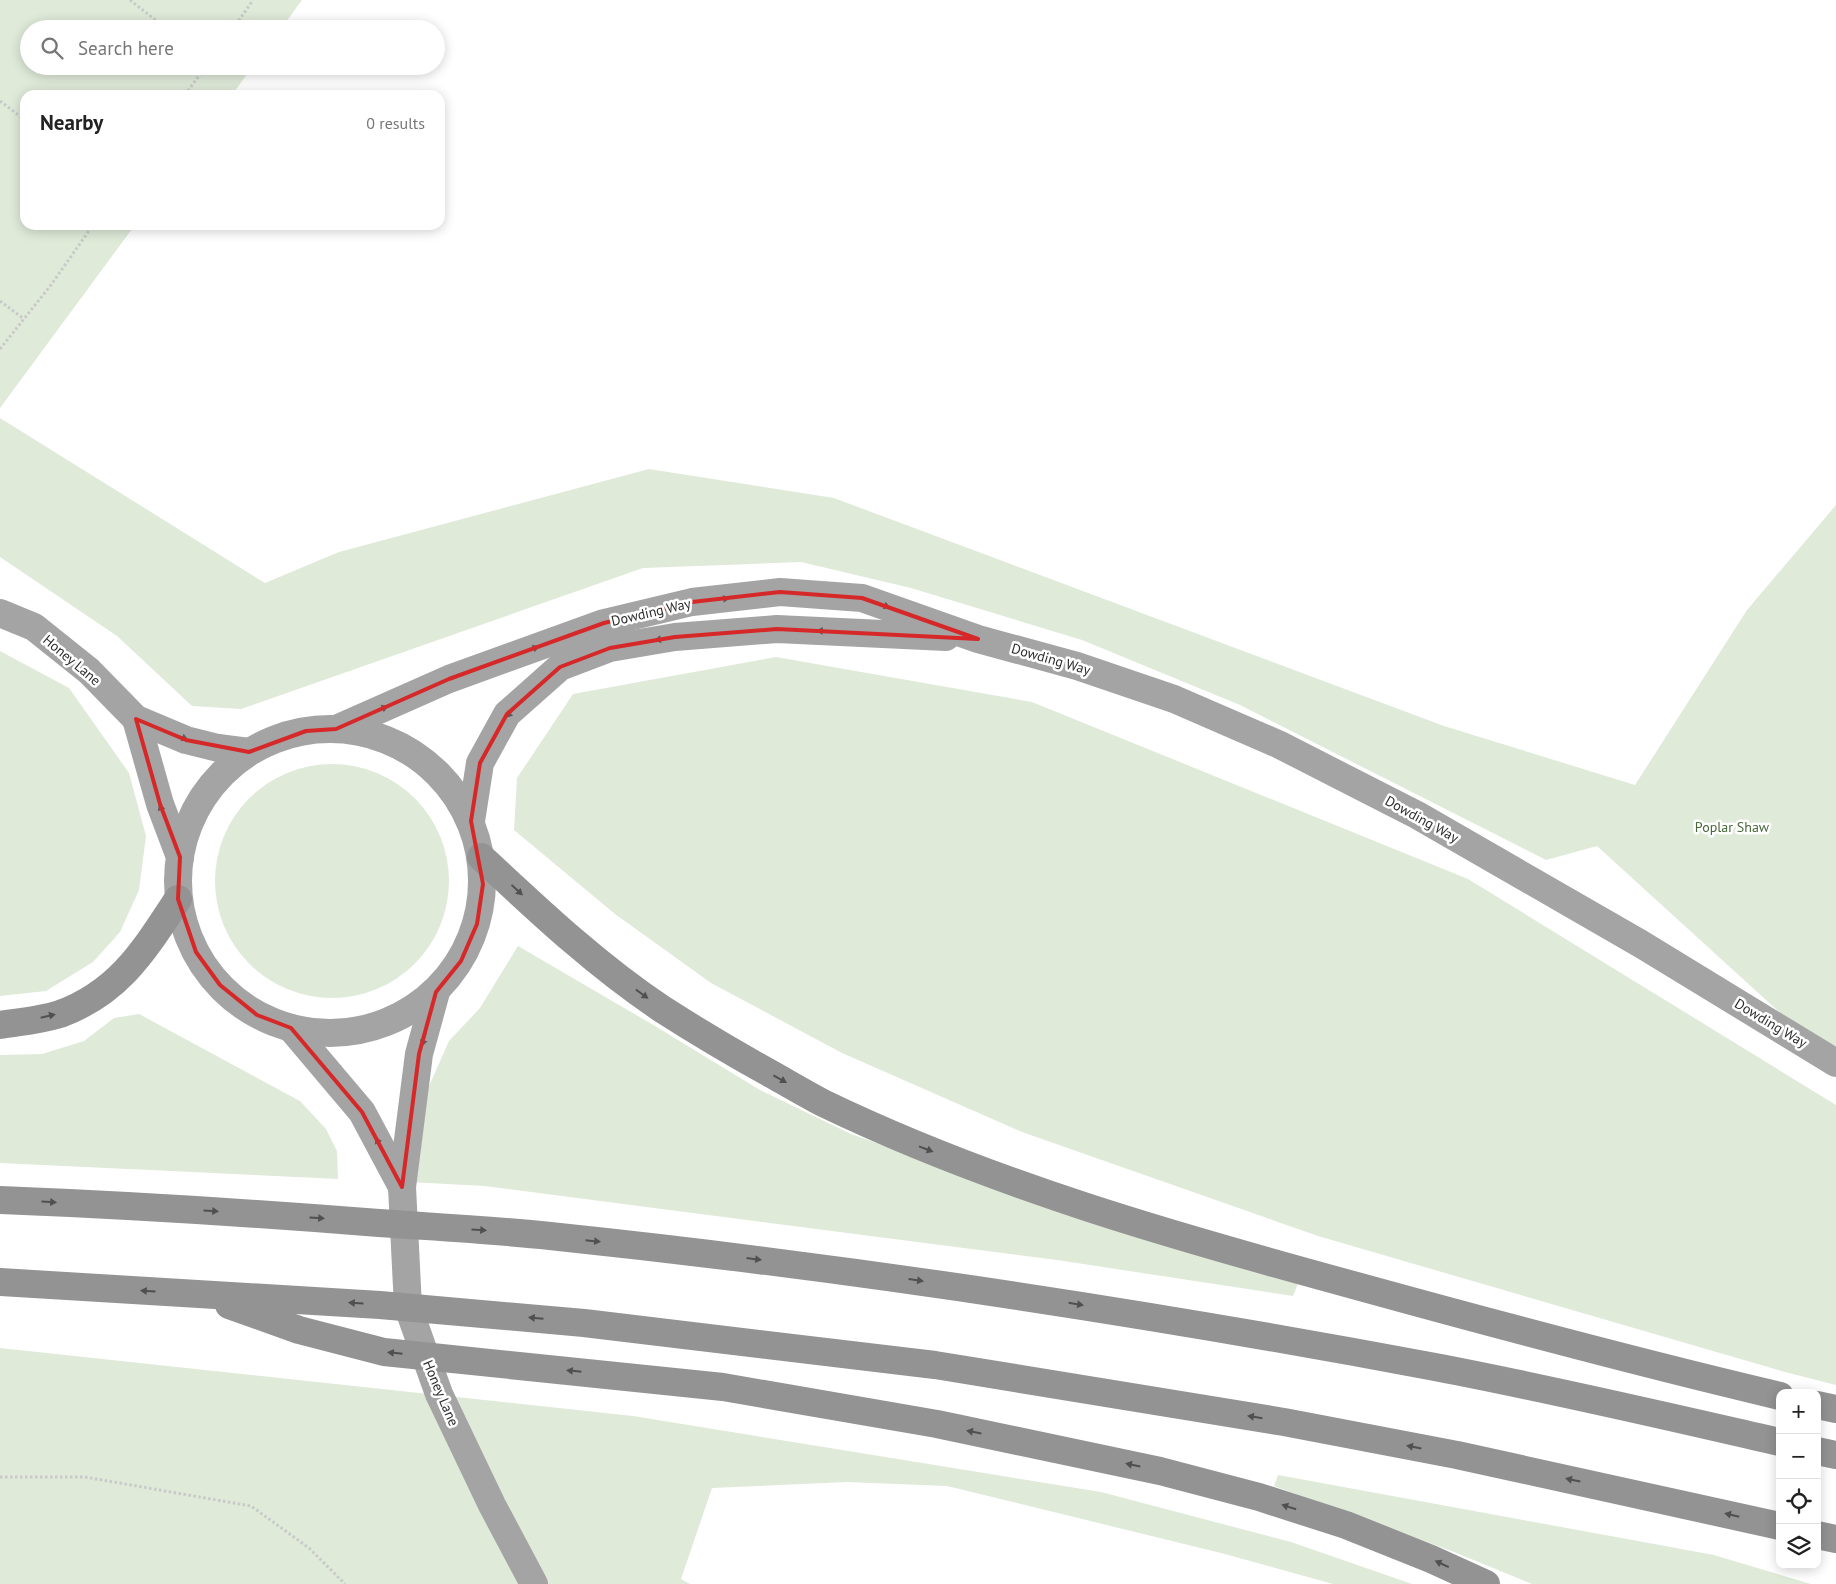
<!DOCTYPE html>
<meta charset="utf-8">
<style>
body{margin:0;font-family:"PT Sans",sans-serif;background:#f6f6f6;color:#222}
.controls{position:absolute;right:15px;bottom:15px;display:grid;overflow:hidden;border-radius:10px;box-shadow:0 2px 12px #0003}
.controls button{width:45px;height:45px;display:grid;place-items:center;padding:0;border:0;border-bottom:1px solid #e0e0e0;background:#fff;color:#222;font:25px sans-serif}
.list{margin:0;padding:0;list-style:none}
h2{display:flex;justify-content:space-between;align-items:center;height:65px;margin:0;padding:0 20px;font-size:21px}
h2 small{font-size:16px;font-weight:400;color:#767676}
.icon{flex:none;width:28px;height:28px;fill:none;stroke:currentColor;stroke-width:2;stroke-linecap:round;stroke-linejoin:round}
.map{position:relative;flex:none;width:1836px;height:1584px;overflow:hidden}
.search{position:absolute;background:#fff;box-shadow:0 2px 12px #0003;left:20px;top:20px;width:425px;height:55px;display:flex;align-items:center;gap:12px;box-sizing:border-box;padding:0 18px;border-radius:28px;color:#767676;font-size:19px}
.panel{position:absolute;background:#fff;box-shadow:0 2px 12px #0003;left:20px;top:90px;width:425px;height:140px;border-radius:15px}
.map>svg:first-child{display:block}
.green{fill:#dfead9}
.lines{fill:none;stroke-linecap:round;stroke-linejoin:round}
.path{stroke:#c9c9c9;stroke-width:3;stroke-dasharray:2.5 2.5;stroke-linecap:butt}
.primary{stroke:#a4a4a4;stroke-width:28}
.motorway{stroke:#939393;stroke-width:28}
.oneway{fill:#5c5c5c}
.oneway2{fill:#505050}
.marked{fill:none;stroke:#d62828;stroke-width:4;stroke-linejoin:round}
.labels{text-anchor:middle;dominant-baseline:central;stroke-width:5;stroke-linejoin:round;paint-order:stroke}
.street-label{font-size:14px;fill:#2c2c2c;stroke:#fff}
.park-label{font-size:14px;fill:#48673a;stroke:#fff}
</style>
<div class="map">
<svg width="1836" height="1584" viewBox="0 0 1836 1584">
<rect width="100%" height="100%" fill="#fff"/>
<g class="green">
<polygon points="0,0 302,0 281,29 29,29 29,66 253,66 232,95 25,95 25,225 135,225 0,408"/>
<polygon points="0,418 265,583 339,552 649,469 834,498 1444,726 1635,785 1747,610 1836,505 1836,1046 1801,1032 1597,846 1546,860 1240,705 1082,640 911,588 801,562 643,568 241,709 192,706 117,636 0,557"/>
<polygon points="0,651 69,688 129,773 146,836 139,890 120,932 93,962 46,991 0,996"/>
<polygon points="776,657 1032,702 1468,879 1836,1105 1836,1385 1785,1372 1318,1236 1022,1132 842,1053 711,983 615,914 514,830 517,778 573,694"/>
<circle cx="332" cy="881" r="117"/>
<polygon points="518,946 655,1026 760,1090 851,1134 942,1166 1299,1281 1293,1296 1057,1260 484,1186 410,1182 425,1095 449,1041 480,1008"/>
<polygon points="139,1014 300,1101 326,1129 337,1151 338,1179 0,1163 0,1055 42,1054 84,1041 114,1018"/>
<polygon points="0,1348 633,1416 1101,1492 1291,1542 1412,1584 1333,1584 1221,1553 947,1486 847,1482 712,1488 681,1579 690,1584 0,1584"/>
<polygon points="1278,1475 1714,1555 1811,1584 1532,1584 1454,1552 1274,1486"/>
</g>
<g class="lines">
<g class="path">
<polyline points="130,0 167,29"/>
<polyline points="233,29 253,0"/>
<polyline points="185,95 206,66"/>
<polyline points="0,101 25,120"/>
<polyline points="0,301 24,319"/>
<polyline points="0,349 51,285 93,225"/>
<polyline points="0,1477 85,1477 251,1506 309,1548 345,1584"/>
</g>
<g class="primary">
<polyline points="0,613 34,627 89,671 136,719 186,740 218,748 249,752"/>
<polyline points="136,719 160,804 180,857"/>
<polyline points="336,729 449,679 604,623 692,602 780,592 862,598 978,639 1077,666 1174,699 1278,744 1417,815 1641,944 1836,1063"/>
<circle cx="330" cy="881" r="152"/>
<polyline points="471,821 480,763 507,714 560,667 610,648 675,637 777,629 946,637"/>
<polyline points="436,992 419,1054 402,1187 408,1307 439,1394 492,1505 534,1584"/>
<polyline points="291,1028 362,1112 402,1187"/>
</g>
<g class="motorway">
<path d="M481,857C539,911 596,965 662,1009C698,1032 735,1054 773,1075C789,1084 806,1094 823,1103C995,1186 1180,1238 1364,1288C1502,1326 1640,1363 1780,1396"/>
<path d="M0,1025C20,1022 41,1020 60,1014C120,992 145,949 178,899"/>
<path d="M0,1200C127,1205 253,1213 379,1223C436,1227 493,1230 550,1236C847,1267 1142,1312 1435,1367C1551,1389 1665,1416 1780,1442"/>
<polyline points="0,1282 380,1305 584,1323 935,1365 1284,1422 1457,1455 1780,1526"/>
<polyline points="229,1305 299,1330 384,1352 723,1387 937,1424 1160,1471 1259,1497 1346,1525 1431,1559 1486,1584"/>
<polyline points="1817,1405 1836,1409"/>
<polyline points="1817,1451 1836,1455"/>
<polyline points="1817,1535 1836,1539"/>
</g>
</g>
<defs><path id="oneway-solid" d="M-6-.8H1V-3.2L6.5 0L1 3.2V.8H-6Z" transform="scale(1.25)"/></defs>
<g class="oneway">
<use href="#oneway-solid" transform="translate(722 599) rotate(-6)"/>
<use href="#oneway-solid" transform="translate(883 605) rotate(20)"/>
<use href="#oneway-solid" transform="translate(824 631) rotate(-177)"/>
<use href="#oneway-solid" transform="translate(662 639) rotate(171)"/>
<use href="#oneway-solid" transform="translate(532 649) rotate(-20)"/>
<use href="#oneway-solid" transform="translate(381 709) rotate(-24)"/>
<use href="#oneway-solid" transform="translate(511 712) rotate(133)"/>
<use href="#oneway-solid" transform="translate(181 737) rotate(21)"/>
<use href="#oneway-solid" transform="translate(162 811) rotate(-111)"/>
<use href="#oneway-solid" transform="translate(424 1039) rotate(105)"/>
<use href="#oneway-solid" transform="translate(379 1144) rotate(-118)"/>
</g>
<g class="oneway2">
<use href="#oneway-solid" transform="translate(517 890) rotate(43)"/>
<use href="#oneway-solid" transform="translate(642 994) rotate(36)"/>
<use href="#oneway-solid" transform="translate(48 1016) rotate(-13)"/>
<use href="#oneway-solid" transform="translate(780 1079) rotate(29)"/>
<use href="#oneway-solid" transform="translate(926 1149) rotate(21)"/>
<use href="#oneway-solid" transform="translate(49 1202) rotate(3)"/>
<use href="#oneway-solid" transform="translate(211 1211) rotate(4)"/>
<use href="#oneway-solid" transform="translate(317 1218) rotate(4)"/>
<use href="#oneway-solid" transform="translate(479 1230) rotate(4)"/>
<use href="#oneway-solid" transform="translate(593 1241) rotate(6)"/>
<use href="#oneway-solid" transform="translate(754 1259) rotate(7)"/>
<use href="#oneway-solid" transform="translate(916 1280) rotate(8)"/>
<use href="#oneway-solid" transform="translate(148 1291) rotate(-176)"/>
<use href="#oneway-solid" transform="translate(356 1303) rotate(-177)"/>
<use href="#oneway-solid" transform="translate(1076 1304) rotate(9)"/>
<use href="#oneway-solid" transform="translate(536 1318) rotate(-175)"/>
<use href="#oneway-solid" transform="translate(395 1353) rotate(-174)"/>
<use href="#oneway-solid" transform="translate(574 1371) rotate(-174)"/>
<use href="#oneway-solid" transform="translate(1255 1417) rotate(-171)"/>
<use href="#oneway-solid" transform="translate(974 1432) rotate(-169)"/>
<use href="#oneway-solid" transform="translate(1414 1447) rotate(-169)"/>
<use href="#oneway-solid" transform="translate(1133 1465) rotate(-168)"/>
<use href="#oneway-solid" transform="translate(1573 1480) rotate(-168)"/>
<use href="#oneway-solid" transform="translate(1289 1507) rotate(-162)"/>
<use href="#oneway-solid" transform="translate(1732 1515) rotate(-167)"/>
<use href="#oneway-solid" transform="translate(1442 1564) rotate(-155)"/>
</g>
<path class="marked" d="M780,592L862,598L978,639L777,629L675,637L610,648L560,667L507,714L480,763L471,821L483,884L477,924L461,961L436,992L419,1054L402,1187L362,1112L291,1028L257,1015L220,985L196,952L178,899L180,857L160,804L136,719L186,740L249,752L306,731L336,729L449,679L604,623L692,602Z"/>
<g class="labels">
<g class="street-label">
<text transform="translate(651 612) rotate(-13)">Dowding Way</text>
<text transform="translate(1051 659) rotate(16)">Dowding Way</text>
<text transform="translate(72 660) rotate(40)">Honey Lane</text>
<text transform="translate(1422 819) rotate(29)">Dowding Way</text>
<text transform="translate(1771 1023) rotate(31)">Dowding Way</text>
<text transform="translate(441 1393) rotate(67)">Honey Lane</text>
</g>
<g class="park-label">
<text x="1732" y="827">Poplar Shaw</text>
</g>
</g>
</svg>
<div class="controls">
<button>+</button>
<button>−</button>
<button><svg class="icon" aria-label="locate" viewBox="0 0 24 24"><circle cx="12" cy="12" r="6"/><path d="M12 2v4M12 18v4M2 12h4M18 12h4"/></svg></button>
<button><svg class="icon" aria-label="layers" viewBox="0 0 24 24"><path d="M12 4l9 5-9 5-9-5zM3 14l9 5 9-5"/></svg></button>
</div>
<div class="search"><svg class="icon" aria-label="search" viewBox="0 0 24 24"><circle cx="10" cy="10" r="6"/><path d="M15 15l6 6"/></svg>Search here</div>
<section class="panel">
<h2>Nearby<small>0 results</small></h2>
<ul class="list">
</ul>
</section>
</div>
